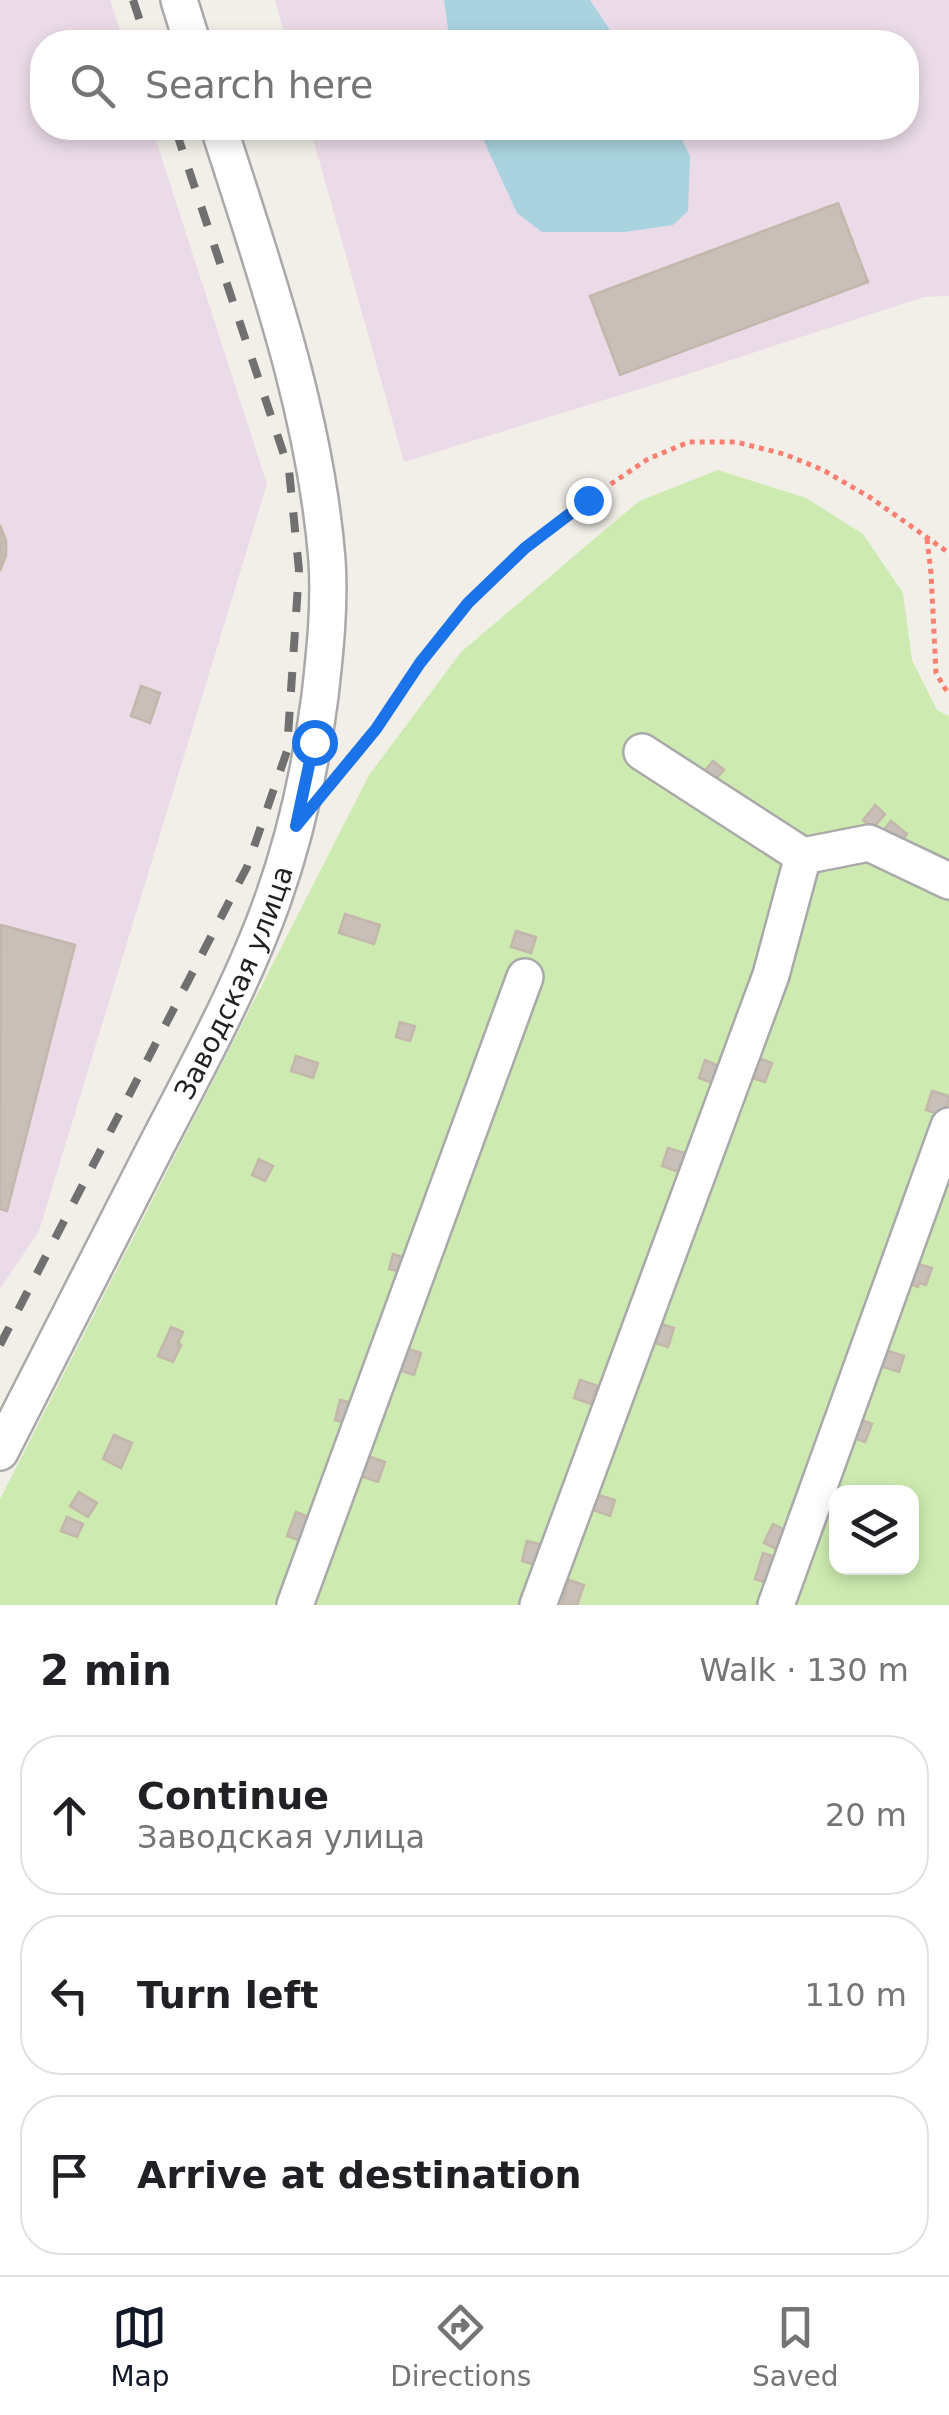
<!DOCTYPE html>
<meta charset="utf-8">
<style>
body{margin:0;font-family:"DejaVu Sans",sans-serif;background:#f2f2f2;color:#202124}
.controls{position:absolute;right:30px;bottom:30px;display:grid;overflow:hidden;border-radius:20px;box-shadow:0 5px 15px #0003}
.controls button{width:90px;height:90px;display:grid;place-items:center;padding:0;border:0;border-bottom:2px solid #e0e0e0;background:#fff;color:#202124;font:50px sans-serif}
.stop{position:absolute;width:30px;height:30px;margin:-22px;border:8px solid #1a73e8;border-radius:50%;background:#fff}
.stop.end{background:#1a73e8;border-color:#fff;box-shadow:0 2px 10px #0008}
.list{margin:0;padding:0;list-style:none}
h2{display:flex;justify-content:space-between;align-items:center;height:130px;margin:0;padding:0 40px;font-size:42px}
h2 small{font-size:32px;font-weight:400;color:#757577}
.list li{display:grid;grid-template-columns:65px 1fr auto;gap:30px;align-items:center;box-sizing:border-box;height:160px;margin:0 20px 20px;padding:0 20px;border:2px solid #e0e0e0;border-radius:40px}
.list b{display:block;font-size:38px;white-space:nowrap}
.list p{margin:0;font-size:32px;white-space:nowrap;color:#757577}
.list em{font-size:32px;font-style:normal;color:#757577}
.icon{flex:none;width:55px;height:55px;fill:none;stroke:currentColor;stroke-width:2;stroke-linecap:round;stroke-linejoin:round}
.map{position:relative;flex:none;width:949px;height:1605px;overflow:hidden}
.search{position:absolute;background:#fff;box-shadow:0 5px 15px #0003;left:30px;right:30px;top:30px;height:110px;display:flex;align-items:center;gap:25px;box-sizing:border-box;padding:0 35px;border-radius:40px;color:#757577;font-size:38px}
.sheet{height:670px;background:#fff}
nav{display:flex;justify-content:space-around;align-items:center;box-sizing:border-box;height:140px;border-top:2px solid #e0e0e0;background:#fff;font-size:28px;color:#757577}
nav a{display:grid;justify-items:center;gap:5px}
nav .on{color:#111827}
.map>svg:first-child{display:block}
.industrial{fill:#ebdbe8}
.grass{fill:#cdebb0;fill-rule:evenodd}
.water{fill:#aad3df}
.building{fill:#c7bfb8;stroke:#c4b6ab;stroke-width:2.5}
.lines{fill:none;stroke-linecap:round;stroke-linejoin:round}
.minor-casing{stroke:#a9a9a9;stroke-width:40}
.path{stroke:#fa8072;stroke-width:5;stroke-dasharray:5 5;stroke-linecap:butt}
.minor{stroke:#fff;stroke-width:35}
.rail{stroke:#707070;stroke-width:8;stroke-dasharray:20 20;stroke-linecap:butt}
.route{stroke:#1a73e8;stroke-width:12}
.labels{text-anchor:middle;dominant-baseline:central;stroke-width:9;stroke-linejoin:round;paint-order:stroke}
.street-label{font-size:28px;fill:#222;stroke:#fff}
</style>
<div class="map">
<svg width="949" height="1605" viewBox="0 0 949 1605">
<rect width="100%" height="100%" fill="#f2efe9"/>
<g class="industrial">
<polygon points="0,0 110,0 124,42 42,42 42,128 152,128 267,484 39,1231 0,1289"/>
<polygon points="275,0 949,0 949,296 924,297 685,375 404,462 310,128 906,128 906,42 287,42"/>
</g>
<path class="grass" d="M718,470L806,498L863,534L903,593L912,660L937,710L949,716V1605H0V1499L369,775L461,652L639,501ZM836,1492H912V1568H836Z"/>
<g class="water">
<polygon points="444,0 590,0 618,42 450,42"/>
<polygon points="478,128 676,128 690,156 688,211 673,225 624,232 542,232 517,213"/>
</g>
<g class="building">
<polygon points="838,203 868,282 620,375 590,296"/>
<polygon points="0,525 6,541 6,555 0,571"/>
<polygon points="141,686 160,693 150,723 131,716"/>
<polygon points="713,761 724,770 713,782 702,774"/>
<polygon points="875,805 885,814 873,828 863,820"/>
<polygon points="891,821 907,834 898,845 882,832"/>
<polygon points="345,914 380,925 374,944 339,933"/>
<polygon points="1,925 75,945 7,1211 0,1209"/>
<polygon points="516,931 536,937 531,953 511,947"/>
<polygon points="400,1022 415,1026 410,1041 396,1037"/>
<polygon points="296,1056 318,1063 313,1078 291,1071"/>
<polygon points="753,1056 772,1063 765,1082 746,1076"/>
<polygon points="705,1060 721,1067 715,1084 699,1078"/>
<polygon points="932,1091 949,1096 945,1116 926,1110"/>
<polygon points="668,1148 685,1153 679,1172 662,1166"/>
<polygon points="259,1159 273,1166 265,1181 252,1175"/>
<polygon points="393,1254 409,1259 405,1273 389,1269"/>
<polygon points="911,1262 932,1268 926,1285 919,1283 918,1287 905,1283"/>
<polygon points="658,1323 674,1328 668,1347 652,1342"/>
<polygon points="171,1327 183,1332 178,1343 181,1345 173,1362 158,1356"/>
<polygon points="406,1348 421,1353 414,1375 399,1370"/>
<polygon points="885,1350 904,1356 899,1372 880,1366"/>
<polygon points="580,1380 598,1386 591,1404 574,1398"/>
<polygon points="340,1400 355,1404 350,1424 335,1420"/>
<polygon points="857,1418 872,1424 865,1442 850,1436"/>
<polygon points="114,1435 132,1443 121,1468 103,1459"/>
<polygon points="362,1454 385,1462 378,1482 354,1474"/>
<polygon points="79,1492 97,1503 88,1517 70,1506"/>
<polygon points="592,1493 615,1500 610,1516 587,1508"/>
<polygon points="296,1512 315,1520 306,1543 287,1536"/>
<polygon points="67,1517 83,1524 77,1537 61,1531"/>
<polygon points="773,1524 791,1533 782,1552 764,1543"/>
<polygon points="527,1541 547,1546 541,1567 522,1561"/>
<polygon points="763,1553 782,1559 773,1585 755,1579"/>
<polygon points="569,1580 584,1585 577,1605 561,1605"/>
</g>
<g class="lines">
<g class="minor-casing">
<g id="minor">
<polyline points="179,0 192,42"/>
<polyline points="642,752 803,856 869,843 949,881"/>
<path id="s1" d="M0,1452C49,1355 99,1259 148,1162C191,1078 240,991 272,902C296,835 311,766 320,696C325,652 330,605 327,560C315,411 264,269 219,128"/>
<polyline points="295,1605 525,977"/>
<polyline points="538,1605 771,975 803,856"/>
<polyline points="776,1605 949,1126"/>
</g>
</g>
<g class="path">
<polyline points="927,539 931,573 936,673 949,695"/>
<polyline points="340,774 375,729 420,663 467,603 525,548 587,500 648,459 689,442 736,442 784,454 823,470 871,498 949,553"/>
</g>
<use href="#minor" class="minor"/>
<g class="rail">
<polyline points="133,0 147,42"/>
<polyline points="0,1345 247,867 287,751 299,570 289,470 175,128"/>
</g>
</g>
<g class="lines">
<polyline class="route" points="314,742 296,826 376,729 420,663 468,603 525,548 588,500"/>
</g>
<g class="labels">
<g class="street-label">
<text stroke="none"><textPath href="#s1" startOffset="525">Заводская улица</textPath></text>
</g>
</g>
</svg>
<div class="controls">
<button><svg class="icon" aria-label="layers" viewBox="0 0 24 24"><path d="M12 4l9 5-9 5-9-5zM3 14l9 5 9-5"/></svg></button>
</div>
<div class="stop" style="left:314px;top:742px"></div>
<div class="stop end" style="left:588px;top:500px"></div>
<div class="search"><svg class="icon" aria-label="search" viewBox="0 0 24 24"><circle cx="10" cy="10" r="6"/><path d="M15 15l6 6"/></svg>Search here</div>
</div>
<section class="sheet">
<h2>2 min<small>Walk · 130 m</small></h2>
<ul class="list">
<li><svg class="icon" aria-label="ahead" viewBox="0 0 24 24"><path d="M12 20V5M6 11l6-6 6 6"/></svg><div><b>Continue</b><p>Заводская улица</p></div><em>20 m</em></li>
<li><svg class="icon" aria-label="left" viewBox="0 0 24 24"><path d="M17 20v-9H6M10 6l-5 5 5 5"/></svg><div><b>Turn left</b></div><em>110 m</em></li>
<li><svg class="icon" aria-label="arrive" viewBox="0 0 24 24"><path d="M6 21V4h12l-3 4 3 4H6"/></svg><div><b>Arrive at destination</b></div></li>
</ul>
</section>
<nav>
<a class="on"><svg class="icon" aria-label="map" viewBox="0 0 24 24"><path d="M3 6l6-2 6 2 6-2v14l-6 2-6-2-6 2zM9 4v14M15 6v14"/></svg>Map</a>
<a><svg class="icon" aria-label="directions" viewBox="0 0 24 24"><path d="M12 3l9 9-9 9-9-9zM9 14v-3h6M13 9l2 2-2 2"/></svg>Directions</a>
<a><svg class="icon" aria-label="saved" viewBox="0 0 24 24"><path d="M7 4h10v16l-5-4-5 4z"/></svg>Saved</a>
</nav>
